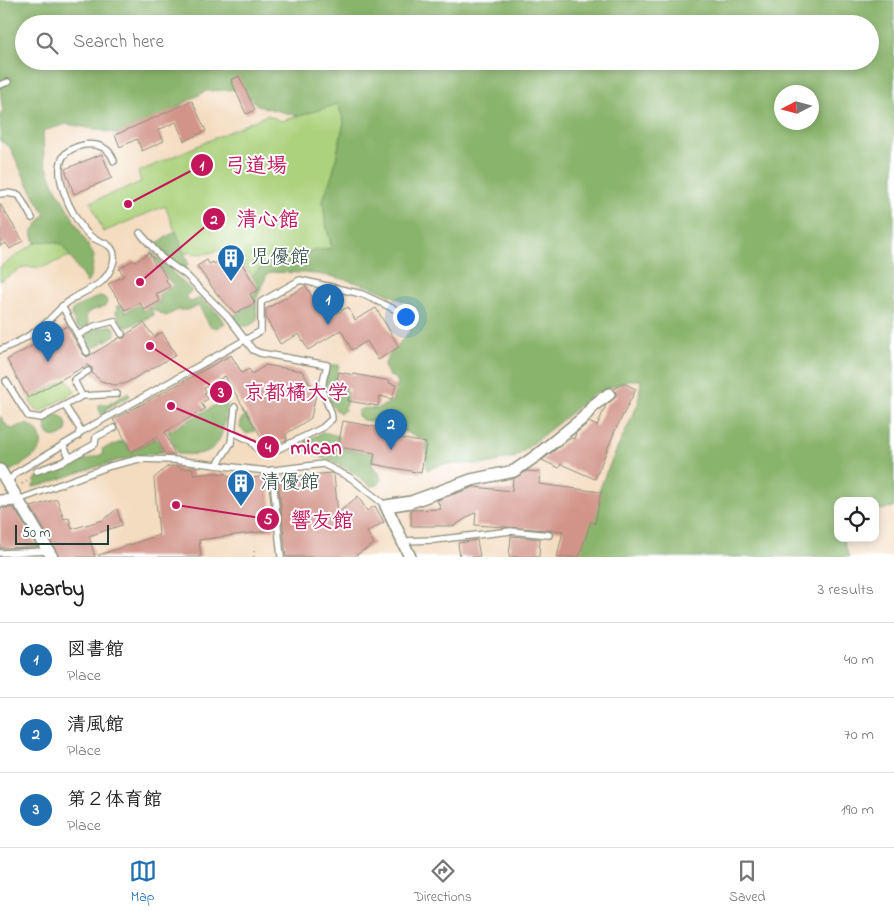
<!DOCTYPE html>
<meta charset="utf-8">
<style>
body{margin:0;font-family:"Indie Flower","Klee One",sans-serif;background:#f6f6f6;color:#222}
.controls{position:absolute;right:15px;bottom:15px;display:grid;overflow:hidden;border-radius:10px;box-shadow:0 2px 8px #0003}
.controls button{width:45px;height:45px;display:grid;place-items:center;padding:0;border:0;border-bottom:1px solid #e0e0e0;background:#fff;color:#222;font:25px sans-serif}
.compass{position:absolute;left:774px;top:85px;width:45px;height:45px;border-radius:50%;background:#fff;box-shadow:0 2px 8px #0003;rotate:264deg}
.scale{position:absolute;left:15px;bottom:12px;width:94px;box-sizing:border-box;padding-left:5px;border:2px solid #1f3d34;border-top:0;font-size:14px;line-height:18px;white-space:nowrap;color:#1f3d34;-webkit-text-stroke:4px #fff;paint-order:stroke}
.you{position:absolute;left:405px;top:316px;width:18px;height:18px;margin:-12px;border:4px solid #fff;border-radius:50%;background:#1a73e8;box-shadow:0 0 0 8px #1a73e833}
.badge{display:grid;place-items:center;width:32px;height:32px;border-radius:50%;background:#1f6fb2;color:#fff;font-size:16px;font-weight:700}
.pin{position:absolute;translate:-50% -41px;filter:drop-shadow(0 1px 2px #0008)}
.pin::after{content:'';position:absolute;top:26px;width:18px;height:15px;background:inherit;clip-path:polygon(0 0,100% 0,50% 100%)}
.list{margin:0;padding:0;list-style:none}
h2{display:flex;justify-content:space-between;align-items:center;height:65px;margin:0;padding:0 20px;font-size:21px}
h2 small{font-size:16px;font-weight:400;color:#767676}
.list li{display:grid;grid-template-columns:32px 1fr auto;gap:15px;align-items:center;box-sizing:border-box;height:75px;padding:0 20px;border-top:1px solid #e0e0e0}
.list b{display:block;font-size:19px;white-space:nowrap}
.list p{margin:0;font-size:16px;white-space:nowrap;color:#767676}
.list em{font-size:16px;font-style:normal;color:#767676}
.icon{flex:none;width:28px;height:28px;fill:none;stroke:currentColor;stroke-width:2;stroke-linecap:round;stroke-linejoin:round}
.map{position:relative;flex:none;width:894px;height:557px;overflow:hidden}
.search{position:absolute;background:#fff;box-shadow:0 2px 8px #0003;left:15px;right:15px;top:15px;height:55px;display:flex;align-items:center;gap:12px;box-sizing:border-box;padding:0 18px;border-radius:28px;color:#767676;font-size:19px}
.sheet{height:290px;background:#fff}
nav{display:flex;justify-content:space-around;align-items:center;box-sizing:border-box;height:70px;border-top:1px solid #e0e0e0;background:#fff;font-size:14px;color:#767676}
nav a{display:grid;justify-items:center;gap:2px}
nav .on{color:#1f6fb2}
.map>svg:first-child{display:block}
.green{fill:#acd27d;stroke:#668858}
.forest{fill:#89b46c;stroke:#547850;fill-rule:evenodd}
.building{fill:#d29489}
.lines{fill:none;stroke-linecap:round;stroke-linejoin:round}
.lane-casing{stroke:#8a8c7a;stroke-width:8}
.street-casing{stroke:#8a8c7a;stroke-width:14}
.path{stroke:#8a8c7a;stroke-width:2.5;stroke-dasharray:1 4;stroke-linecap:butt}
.lane{stroke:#fff;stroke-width:5.5}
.street{stroke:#fff;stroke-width:11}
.labels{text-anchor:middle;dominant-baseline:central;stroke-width:4;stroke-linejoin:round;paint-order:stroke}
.poi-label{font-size:20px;fill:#1f3d34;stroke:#fff;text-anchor:start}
.leader{fill:none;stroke:#c2185b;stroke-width:2}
.callout-dot{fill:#c2185b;stroke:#fff;stroke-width:2}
.mark-label{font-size:15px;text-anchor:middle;font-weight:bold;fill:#fff}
.callout-label{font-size:21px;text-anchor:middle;font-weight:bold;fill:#c2185b;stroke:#fff;stroke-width:4;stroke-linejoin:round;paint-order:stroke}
</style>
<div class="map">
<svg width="894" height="557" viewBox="0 0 894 557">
<rect width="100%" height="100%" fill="#fff"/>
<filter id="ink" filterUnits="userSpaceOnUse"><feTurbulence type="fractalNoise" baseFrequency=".02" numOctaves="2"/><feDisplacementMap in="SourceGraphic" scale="10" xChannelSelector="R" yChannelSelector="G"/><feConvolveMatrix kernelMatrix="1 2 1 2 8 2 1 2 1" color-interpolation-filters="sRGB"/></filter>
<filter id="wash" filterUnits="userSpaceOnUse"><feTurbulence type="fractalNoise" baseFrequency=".0096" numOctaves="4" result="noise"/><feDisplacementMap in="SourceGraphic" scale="20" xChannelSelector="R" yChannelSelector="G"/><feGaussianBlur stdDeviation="1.12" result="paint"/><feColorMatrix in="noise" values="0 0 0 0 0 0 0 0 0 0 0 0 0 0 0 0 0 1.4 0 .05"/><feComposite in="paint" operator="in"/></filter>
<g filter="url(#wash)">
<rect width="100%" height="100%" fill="#f4dcc0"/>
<g class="green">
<path d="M338,104L344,122L333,173L323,200L325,220L332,248C306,253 270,255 252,276L233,249H224L205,254L184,253L165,206L103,232L91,202L141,182L138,172L267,115L281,121Z"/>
<polygon points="47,241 62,244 70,256 43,267 24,267 0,281 0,267 35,243"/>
<polygon points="67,379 75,392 40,412 35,409 29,399"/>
</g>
<g class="forest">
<path d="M0,0H894V507L875,511V501H838V538H843L849,557H576L605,475L638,404L641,380H629L594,394L516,457L486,464H443L427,470L426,440L387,425L363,420L358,416V411C365,406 370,410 378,408C383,407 389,402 393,400L398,382L395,378L389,376L384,366L388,357L410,331L417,308C385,291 351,278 315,274C301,272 286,273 272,272L267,274L256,300L257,320C246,330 239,328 233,316L256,303L252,295L259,289L252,276C271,254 305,253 332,248L325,220L323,200L333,173L344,122L338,104L299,116L258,106L241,89L206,91L180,105L159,120L120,134L67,124L43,131L44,160L53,183L94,256L91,275L87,283L62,244L47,241L35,243L32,232L45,214L25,179L10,147L0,141V113L3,112L0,90ZM24,24H870V61H24ZM782,92H812V122H782Z"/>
<path d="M176,231L188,263L186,268C173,266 159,256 157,243Z"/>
<polygon points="150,251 192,291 185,296 191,302 200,298 219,314 225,323 217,328 210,326 199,306 188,310 178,310 166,316 150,308 154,315 128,327 124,327 116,313 117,306 120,305 125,312 139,305 143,311 161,301 158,295 173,286"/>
<path d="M99,296L104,297L107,301L106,305C100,309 94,309 87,313L86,318L88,322V325L80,329L77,327L71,315L73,309Z"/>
<path d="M111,325L115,328V335L94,348L87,347C77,330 100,328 111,325Z"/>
<path d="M332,365H339L333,388L348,392L345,410L340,413C325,404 320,377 332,365Z"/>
<polygon points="128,393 130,396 106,409 108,414 102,417 98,406 100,404 108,404"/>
<path d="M228,398C225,417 225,449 202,453C195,455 186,454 178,454L168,432Z"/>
<circle cx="56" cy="426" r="11"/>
<polygon points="246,415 255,431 247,434 240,428 241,419"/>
<path d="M0,416L8,427L12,429C15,428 19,425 23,425C35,422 45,438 40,449C34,459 18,466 8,472L4,471L0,463Z"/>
<polygon points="323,432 339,436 338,448 374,454 372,465 379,473 381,479 378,485 371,486 348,469 306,451 304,445 305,441"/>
<path d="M156,438L163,452C121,457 82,471 43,485L33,487L37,477C58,466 81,462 103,454L102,449L124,441L131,452Z"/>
</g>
<g id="blocks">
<g class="building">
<polygon points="239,76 255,110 246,114 231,80"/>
<polygon points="192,101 206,131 184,141 176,122 158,130 164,141 142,151 137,139 120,147 115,135"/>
<polygon points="102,154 112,178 74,194 65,169"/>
<polygon points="0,204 23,241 10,249 6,243 0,246"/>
<polygon points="235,252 258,290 250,294 255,303 235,313 217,294 197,266 207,260 209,264 213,262 214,264"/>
<polygon points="149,253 156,266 159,265 167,279 166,280 170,287 156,294 160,301 144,310 140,303 125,310 108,284 124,276 119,269 133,260 135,262"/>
<polygon points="306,286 318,307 327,302 334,315 348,307 355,320 376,308 399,347 378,360 367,341 352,350 341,330 308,350 299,334 280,344 266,318 266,309"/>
<polygon points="144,323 154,337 162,332 176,355 124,384 113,385 101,381 92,373 92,368 87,365 28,398 7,360 67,326 83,354 87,357 119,338 124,338 127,334"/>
<polygon points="231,355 242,373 249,369 252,374 266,365 302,371 316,394 311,418 286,434 287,440 279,442 277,439 266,445 225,376 204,388 206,392 204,393 208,399 201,403 205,409 165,432 175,455 165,455 157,437 131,452 118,426 113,420"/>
<polygon points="339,372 354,375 354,374 390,381 389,383 396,385 392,399 380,396 378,406 348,401 350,389 336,386"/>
<polygon points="623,383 636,389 614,433 595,479 561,464 559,468 542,460 571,438 574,439 576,433 589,422 597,426 606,405 616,397 616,393 614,389"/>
<polygon points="343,421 388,429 387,436 426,443 421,473 373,464 375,453 338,447"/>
<polygon points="168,466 179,466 180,469 193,468 193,475 214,473 227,474 228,477 233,476 233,480 268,476 274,530 199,540 201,557 99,557 99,555 159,535 154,478"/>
<polygon points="527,471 540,472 539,484 601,492 595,524 591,521 579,557 557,557 563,531 475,525 476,512 454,526 411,526 411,510 441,509 437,500 474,487 512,491 513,479"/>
<polygon points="331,473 334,475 338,513 358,496 367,511 375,506 384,522 367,532 374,544 353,557 286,557 278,478"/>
<polygon points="57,499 64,519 69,518 72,529 103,520 117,509 122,525 89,536 95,557 59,557 31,507"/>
<polygon points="0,508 14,508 37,547 0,548"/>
<polygon points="511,536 540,539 539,557 509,557"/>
<polygon points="477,540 480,557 460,557 458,543"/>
</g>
</g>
</g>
<g filter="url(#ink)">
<use href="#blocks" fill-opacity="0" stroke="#8a8c7a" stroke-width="1"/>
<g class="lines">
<g class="lane-casing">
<g id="lane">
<polyline points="0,85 8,82"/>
<polyline points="0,194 6,193 19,195 32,218"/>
<path d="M140,233L162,258L186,275L227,316L253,350L260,353L327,365C325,375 320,386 324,396C327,404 332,410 332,419L322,428L270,453L259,451L251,441L233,432"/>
<polyline points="62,306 87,352"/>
<polyline points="78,335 95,326 114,321 122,334"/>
<path d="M0,350C16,344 33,334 46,323C53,316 60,308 68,302C78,294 91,290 101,282C107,277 115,264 114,256C113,241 97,243 89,235C73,220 43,162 72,149C88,141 108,143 114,161"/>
<polyline points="6,381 28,416 41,418 82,396 74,380 88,371"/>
<polyline points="82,396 117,394"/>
<polyline points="79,433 261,331 261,302 300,280 362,294 407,315"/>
<polyline points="63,445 70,458"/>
<polyline points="217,465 231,443 235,407"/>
<polyline points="272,470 281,557"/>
<polyline points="37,471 64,461 95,444 96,437 114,428"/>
<polyline points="8,482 16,473 78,436 80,429 65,406"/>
<polyline points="18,500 110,466 139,459 174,460 267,471 323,464 351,478 386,506"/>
<polyline points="403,541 434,540 511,531 549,535"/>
<polyline points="0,553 49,551"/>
</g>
</g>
<g class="street-casing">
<g id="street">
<polyline points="0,470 52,557"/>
<polyline points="0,501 18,500"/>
<polyline points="410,557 386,506 411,502 471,480 514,471 536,456 583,418 594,405 609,394"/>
</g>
</g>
<g class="path">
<polyline points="22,484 32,477"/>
<polyline points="254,557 255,547"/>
</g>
<use href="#lane" class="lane"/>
<use href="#street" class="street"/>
</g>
</g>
<defs>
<g id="building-pin" transform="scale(1.4375)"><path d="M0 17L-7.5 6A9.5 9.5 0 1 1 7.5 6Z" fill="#1f6fb2" stroke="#fff"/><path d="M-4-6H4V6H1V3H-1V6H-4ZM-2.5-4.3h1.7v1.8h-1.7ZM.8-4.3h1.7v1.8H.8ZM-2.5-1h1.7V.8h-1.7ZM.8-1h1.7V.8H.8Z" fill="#fff"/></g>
</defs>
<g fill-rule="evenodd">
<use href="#building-pin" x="231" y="258"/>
<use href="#building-pin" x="241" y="483"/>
</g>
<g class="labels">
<g class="poi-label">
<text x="250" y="258">児優館</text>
<text x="260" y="483">清優館</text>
</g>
</g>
<path class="leader" d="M128 204L202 165M140 282L214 219M150 346L221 392M171 406L268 447M176 505L268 519"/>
<g class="callout-dot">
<circle cx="128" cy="204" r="5"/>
<circle cx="140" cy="282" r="5"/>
<circle cx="150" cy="346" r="5"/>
<circle cx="171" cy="406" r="5"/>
<circle cx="176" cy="505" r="5"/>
<circle cx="202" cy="165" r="12"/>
<circle cx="214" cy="219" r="12"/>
<circle cx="221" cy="392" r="12"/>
<circle cx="268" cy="447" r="12"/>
<circle cx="268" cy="519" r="12"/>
</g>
<g class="mark-label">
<text x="202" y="170">1</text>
<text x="214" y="224">2</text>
<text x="221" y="397">3</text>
<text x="268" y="452">4</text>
<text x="268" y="524">5</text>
</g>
<g class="callout-label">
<text x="256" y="172">弓道場</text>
<text x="268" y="226">清心館</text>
<text x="296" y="399">京都橘大学</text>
<text x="316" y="454">mican</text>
<text x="322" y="527">響友館</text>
</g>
</svg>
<div class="controls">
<button><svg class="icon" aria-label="locate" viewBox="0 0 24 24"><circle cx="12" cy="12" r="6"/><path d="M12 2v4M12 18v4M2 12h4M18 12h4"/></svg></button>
</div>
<svg class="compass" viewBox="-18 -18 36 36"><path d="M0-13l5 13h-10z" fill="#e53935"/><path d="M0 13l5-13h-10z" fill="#767676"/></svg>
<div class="scale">50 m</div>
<div class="you"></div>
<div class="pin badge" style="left:328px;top:325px">1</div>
<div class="pin badge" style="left:391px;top:450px">2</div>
<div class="pin badge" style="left:48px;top:362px">3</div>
<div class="search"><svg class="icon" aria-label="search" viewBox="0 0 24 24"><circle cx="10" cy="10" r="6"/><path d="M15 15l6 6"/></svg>Search here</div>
</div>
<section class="sheet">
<h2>Nearby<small>3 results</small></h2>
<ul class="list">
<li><span class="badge">1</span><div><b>図書館</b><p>Place</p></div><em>40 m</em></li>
<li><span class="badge">2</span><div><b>清風館</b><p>Place</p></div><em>70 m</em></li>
<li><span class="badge">3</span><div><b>第２体育館</b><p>Place</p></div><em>190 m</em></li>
</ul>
</section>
<nav>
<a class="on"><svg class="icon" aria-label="map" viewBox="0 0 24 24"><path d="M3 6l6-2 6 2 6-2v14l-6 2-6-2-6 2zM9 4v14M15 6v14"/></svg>Map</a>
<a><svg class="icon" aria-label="directions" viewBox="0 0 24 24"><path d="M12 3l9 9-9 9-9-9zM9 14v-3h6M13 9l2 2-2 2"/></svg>Directions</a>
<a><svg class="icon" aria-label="saved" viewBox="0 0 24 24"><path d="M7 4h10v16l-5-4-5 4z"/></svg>Saved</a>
</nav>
